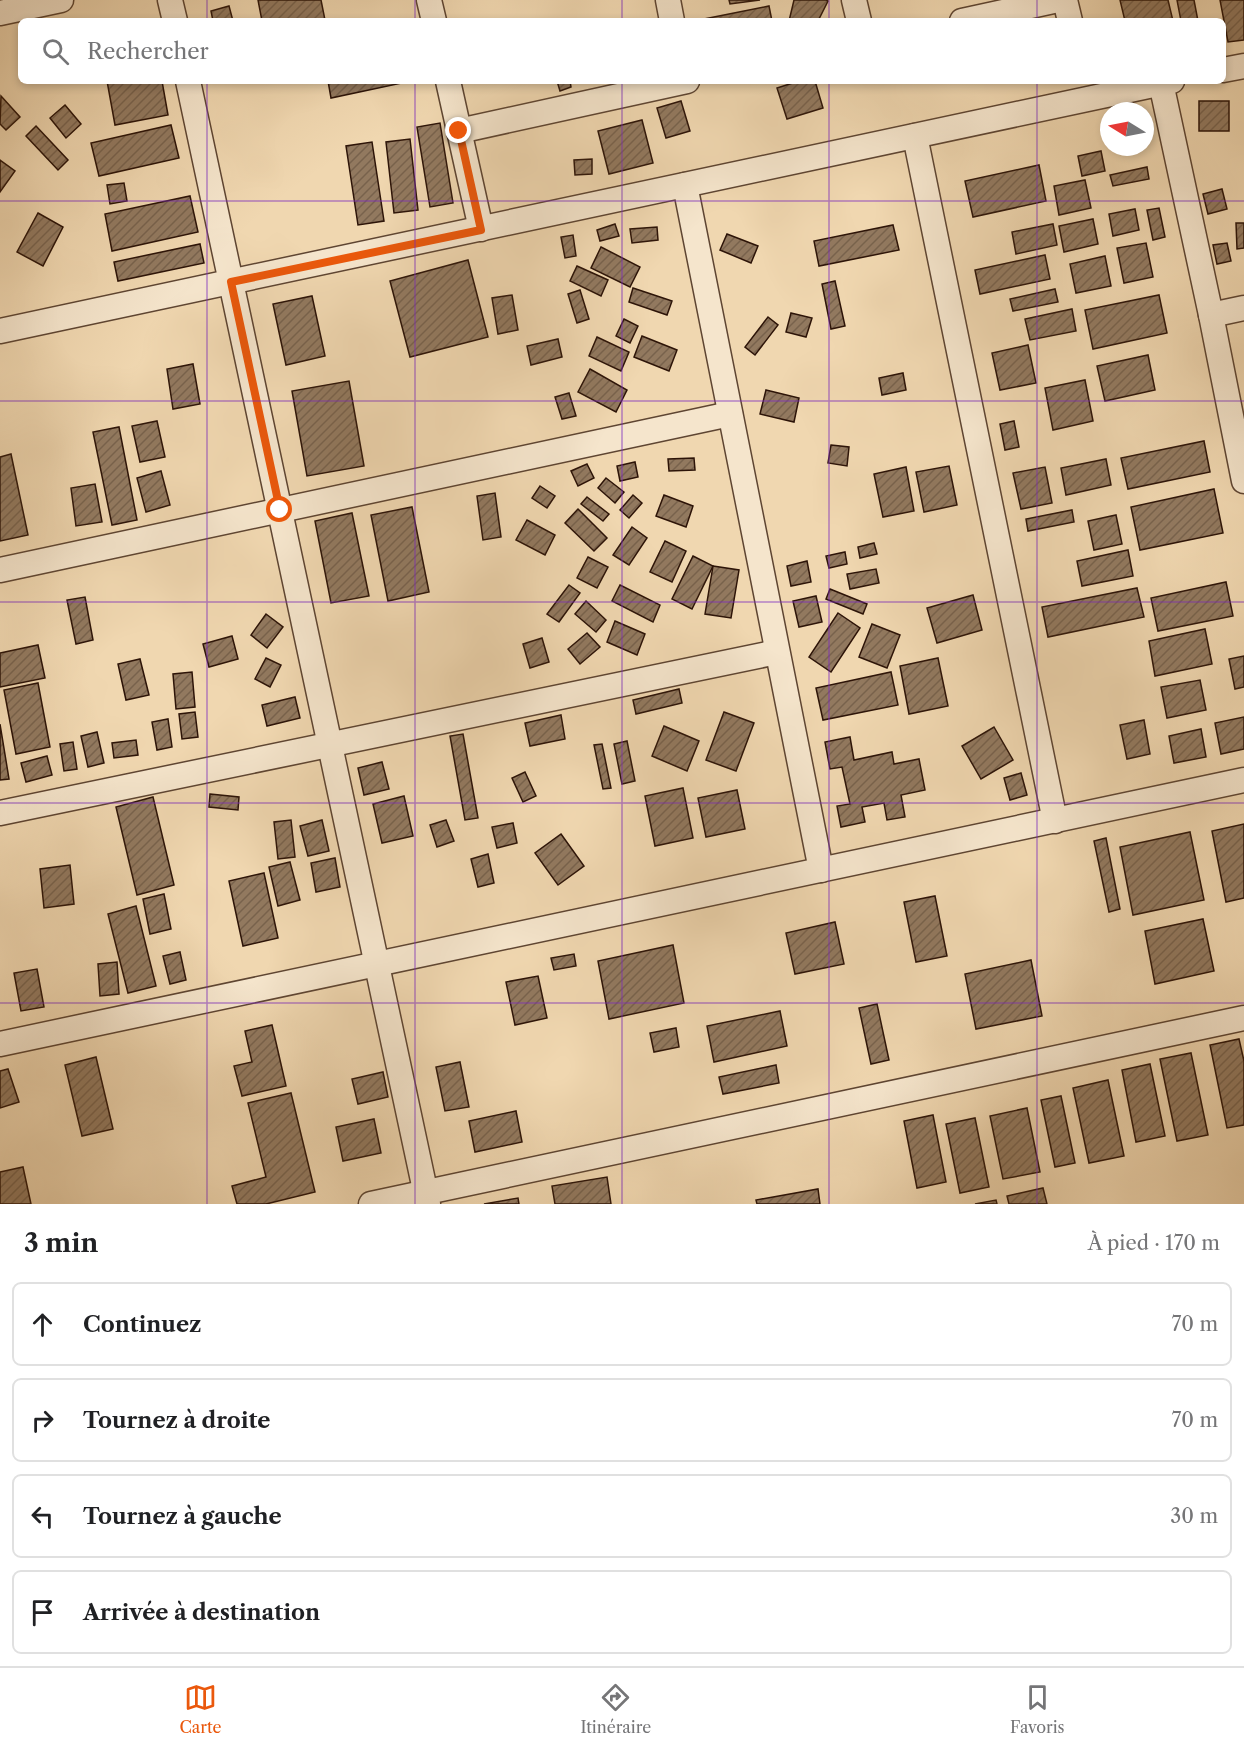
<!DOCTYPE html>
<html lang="fr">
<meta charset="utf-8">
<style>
body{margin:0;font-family:"Libre Caslon Text",serif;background:#f6f6f6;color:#202124}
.compass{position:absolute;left:1100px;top:102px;width:54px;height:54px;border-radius:50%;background:#fff;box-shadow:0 3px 9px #0003;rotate:280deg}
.stop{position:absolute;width:18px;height:18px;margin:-14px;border:4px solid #ea580c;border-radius:50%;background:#fff}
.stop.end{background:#ea580c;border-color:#fff;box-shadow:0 2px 6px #0008}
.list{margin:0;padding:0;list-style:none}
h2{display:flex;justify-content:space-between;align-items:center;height:78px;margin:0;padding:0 24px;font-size:26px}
h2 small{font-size:20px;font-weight:400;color:#757577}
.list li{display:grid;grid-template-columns:39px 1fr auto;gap:18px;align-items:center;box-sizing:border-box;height:84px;margin:0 12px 12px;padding:0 12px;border:2px solid #e0e0e0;border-radius:9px}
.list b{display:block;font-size:22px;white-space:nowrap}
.list em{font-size:20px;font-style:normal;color:#757577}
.icon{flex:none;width:33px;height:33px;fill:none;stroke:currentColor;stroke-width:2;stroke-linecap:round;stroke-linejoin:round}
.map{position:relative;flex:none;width:1244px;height:1204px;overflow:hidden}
.search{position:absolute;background:#fff;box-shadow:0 3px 9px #0003;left:18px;right:18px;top:18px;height:66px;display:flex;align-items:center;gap:15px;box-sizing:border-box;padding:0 21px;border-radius:9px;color:#757577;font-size:22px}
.sheet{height:462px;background:#fff}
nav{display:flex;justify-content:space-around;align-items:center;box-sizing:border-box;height:84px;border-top:2px solid #e0e0e0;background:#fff;font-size:16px;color:#757577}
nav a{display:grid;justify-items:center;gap:3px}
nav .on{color:#ea580c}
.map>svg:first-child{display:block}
.building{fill:url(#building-hatch);stroke:#2d1408;stroke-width:1.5}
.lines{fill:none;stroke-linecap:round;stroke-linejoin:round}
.street-casing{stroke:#5e4532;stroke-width:27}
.street{stroke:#f5e5cc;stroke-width:24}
.route{stroke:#ea580c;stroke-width:8}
.grid{fill:none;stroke:#7b2cbf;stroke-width:1.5;stroke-opacity:0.55}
</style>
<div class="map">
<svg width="1244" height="1204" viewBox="0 0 1244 1204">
<defs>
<pattern id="building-hatch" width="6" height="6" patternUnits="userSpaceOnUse" patternTransform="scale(1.5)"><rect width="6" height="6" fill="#92795f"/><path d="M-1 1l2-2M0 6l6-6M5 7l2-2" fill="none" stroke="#78624c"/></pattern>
</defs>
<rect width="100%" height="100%" fill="#f0d7b0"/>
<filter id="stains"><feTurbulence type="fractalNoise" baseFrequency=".00333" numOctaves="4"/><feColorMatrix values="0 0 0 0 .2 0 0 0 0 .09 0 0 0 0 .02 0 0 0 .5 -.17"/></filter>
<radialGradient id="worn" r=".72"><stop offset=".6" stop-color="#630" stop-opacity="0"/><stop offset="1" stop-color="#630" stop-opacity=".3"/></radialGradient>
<g class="building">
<polygon points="258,0 321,0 325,20 262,21"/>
<polygon points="729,0 760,0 730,4"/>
<polygon points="794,0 826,0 828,1 818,21 789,21"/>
<polygon points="1120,0 1168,0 1173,21 1125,21"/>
<polygon points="1177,0 1194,0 1198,21 1181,21"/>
<polygon points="1220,0 1244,0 1244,40 1228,42"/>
<polygon points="229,6 233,21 213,21 211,11"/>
<polygon points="769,6 772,21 700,21 699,20"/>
<polygon points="107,81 162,81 168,115 115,125"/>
<polygon points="328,81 402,81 402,83 331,98"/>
<polygon points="557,81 570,81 571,87 560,91"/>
<polygon points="799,81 815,81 823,108 787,119 777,88"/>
<polygon points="1,96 20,117 6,130 0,124"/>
<polygon points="681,101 690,131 666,138 657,108"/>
<rect x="1199" y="101" width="30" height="30"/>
<polygon points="65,105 81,124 66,138 50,118"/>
<polygon points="642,120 653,163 609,174 598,131"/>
<polygon points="440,123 453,203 430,207 417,127"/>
<polygon points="171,125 179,158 99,176 91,143"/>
<polygon points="36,126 68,160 58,170 26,136"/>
<polygon points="410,139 418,210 394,213 386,142"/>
<polygon points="372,142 384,221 358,225 346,146"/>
<polygon points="1101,151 1105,171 1082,176 1078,156"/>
<polygon points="592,159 592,174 575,175 574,160"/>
<polygon points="0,160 15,171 0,192"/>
<polygon points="1039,165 1046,201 973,217 965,181"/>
<polygon points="1147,167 1149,179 1113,186 1110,175"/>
<polygon points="1085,180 1091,208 1059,215 1054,186"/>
<polygon points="124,183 127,201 110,204 107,185"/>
<polygon points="1222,189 1227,209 1208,214 1203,194"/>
<polygon points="190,196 198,232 112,251 105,214"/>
<polygon points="1159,208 1165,237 1153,240 1147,210"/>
<polygon points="1135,209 1139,230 1113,236 1109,214"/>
<polygon points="38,213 63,227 43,266 17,252"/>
<polygon points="1093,219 1098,244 1064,252 1059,226"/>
<polygon points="1236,223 1244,223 1244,248 1237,249"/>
<polygon points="615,224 619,236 600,241 597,230"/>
<polygon points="1053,224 1057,245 1016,254 1012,232"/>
<polygon points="893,225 899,250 819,266 814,241"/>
<polygon points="657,227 658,240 632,243 630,229"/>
<polygon points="727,234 758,246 751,263 720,250"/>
<polygon points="573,235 576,256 565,258 561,237"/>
<polygon points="1146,243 1153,277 1124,283 1117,248"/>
<polygon points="1227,243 1231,261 1217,264 1213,245"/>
<polygon points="200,244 204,263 118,281 114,262"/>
<polygon points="601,247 640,267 630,287 591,268"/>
<polygon points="1045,255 1050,279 980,294 975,270"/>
<polygon points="1105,256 1111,286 1076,293 1070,264"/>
<polygon points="468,260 488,337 410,357 390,281"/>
<polygon points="577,266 608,280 601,296 570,281"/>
<polygon points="835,281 845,326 831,329 822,284"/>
<polygon points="633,288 672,301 667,315 629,302"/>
<polygon points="1055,289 1058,302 1013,311 1010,299"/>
<polygon points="580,290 589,319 577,323 568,294"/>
<polygon points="512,295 518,330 498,334 492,298"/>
<polygon points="1159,295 1167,333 1093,349 1085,310"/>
<polygon points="312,296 325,356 286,365 273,304"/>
<polygon points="1072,309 1076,331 1030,340 1025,319"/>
<polygon points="791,313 812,318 806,337 786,332"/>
<polygon points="768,317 778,325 755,355 745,347"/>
<polygon points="624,319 638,326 630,343 616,336"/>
<polygon points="642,336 677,350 669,371 634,357"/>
<polygon points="597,337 629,352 621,371 589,356"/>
<polygon points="558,339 562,357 531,365 527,346"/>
<polygon points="1028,345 1036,383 1000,390 992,353"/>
<polygon points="1148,355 1155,390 1105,401 1097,366"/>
<polygon points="193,364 200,404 173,409 167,369"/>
<polygon points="590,369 627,390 616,412 578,392"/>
<polygon points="903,373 906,390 882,395 879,378"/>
<polygon points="1085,380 1093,421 1053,430 1045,388"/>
<polygon points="349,381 364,466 307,476 292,391"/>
<polygon points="766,390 799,398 794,422 760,414"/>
<polygon points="569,393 576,416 562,419 555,397"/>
<polygon points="157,421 165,457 140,462 132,426"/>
<polygon points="1014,421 1019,447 1005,450 1000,424"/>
<polygon points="119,427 137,520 112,525 93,432"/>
<polygon points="1204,441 1210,472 1128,489 1121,458"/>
<polygon points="831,445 849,447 847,466 828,463"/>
<polygon points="11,454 28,535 0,541 0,457"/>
<polygon points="694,458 695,470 669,471 668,459"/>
<polygon points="1106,459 1111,485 1066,495 1061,468"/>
<polygon points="635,462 638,477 620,481 617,466"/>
<polygon points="587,464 594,478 578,486 571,471"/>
<polygon points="949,466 957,505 924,512 916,472"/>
<polygon points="906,467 914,511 883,517 874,474"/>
<polygon points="1045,467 1052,503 1021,509 1013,473"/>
<polygon points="161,471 170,505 146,512 137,478"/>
<polygon points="606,478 624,492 615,503 598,488"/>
<polygon points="95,484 102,522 76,526 71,488"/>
<polygon points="540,486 555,496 547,508 532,498"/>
<polygon points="1214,489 1223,533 1140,550 1131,507"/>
<polygon points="495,493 501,537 483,540 477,496"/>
<polygon points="633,495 642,503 629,518 620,510"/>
<polygon points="664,495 693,506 686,527 656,516"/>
<polygon points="587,497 609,514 603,521 581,504"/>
<polygon points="412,507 429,592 388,601 371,515"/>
<polygon points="578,509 607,538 594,551 565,523"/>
<polygon points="1072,510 1074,522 1028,531 1026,519"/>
<polygon points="352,513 369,596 331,603 315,521"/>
<polygon points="1116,515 1122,544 1094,550 1088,521"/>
<polygon points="527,520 555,535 545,555 516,540"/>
<polygon points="632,527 647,538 629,565 613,555"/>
<polygon points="665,541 686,551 672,582 650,572"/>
<polygon points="874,543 877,554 860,558 858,547"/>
<polygon points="1128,550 1133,576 1082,586 1077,561"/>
<polygon points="845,552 847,564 829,568 826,556"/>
<polygon points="693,556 713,566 692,609 672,599"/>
<polygon points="588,557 608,567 597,588 577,578"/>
<polygon points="807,561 811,582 791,586 787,566"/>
<polygon points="713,566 739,570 731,618 705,614"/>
<polygon points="876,569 879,583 850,589 847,574"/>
<polygon points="1226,582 1233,616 1158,631 1151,598"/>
<polygon points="569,585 580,593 559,622 547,614"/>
<polygon points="620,585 660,605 653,622 612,601"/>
<polygon points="1137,588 1144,617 1048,637 1042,607"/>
<polygon points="830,589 867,604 863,614 826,599"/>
<polygon points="973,595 982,630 937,643 927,608"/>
<polygon points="816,596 822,622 799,627 793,601"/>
<polygon points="85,597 93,640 76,644 67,600"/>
<polygon points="586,601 606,620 596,632 575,614"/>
<polygon points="838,613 860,628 831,672 809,657"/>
<polygon points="266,614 283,627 267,648 251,635"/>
<polygon points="615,621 645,634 637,655 607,642"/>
<polygon points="872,624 900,635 887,668 859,657"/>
<polygon points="1205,629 1212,664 1155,676 1149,641"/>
<polygon points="587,633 600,647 580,664 568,649"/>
<polygon points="232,636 238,659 209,667 203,644"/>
<polygon points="542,638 549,662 530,668 523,644"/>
<polygon points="38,645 45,678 0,687 0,653"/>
<polygon points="1244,656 1244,687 1235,689 1229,659"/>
<polygon points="266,658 281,665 270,687 255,679"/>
<polygon points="938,658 948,706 909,714 900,666"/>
<polygon points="140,659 149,695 126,700 118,664"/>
<polygon points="192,672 195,707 176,709 173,674"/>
<polygon points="891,672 898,705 823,720 816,688"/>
<polygon points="1200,680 1206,710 1167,718 1161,687"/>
<polygon points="38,683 50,747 16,754 4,690"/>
<polygon points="679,689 682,703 636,714 633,700"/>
<polygon points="295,697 300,718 267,726 262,705"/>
<polygon points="195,712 198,737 182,739 179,714"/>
<polygon points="724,712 754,723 736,771 706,760"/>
<polygon points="561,715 565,739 530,746 525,723"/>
<polygon points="1244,717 1244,749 1221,754 1215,723"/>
<polygon points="168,719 172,747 157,750 152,722"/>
<polygon points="1144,720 1150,754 1127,759 1120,725"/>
<polygon points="0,724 9,779 0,780"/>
<polygon points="664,726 699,741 687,771 652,756"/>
<polygon points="994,727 1013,760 981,779 962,746"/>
<polygon points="1201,729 1206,757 1174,763 1169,736"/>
<polygon points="97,732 104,763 88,767 81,736"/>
<polygon points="463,734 478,818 465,820 450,736"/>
<polygon points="850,737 854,760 892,752 894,764 919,759 925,790 901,795 905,817 887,820 884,803 862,807 865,822 841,827 837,806 850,804 842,767 830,769 825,742"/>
<polygon points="136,740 138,755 114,758 112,743"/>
<polygon points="627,741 635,781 622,784 614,744"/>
<polygon points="73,742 77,769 64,771 60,744"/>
<polygon points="602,744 611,788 603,789 594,745"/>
<polygon points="47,756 52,775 26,782 21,763"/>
<polygon points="382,762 389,789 364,795 358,768"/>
<polygon points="525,772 536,796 523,802 512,778"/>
<polygon points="1021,773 1027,795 1010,800 1004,778"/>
<polygon points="683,788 693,838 655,846 645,796"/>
<polygon points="737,790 745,829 706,837 698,798"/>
<polygon points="210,794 239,797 238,810 209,807"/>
<polygon points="404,796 413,836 382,843 373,804"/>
<polygon points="153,797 174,885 137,895 116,807"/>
<polygon points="291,820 295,857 278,859 274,822"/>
<polygon points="322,820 329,851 308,856 300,826"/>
<polygon points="446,820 454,841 437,847 430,825"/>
<polygon points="513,823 517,843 497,848 492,827"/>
<polygon points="1244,824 1244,898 1226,902 1212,831"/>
<polygon points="1190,832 1204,900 1133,915 1120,847"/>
<polygon points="561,834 584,866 558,885 535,853"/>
<polygon points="1106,838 1120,909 1109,912 1094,841"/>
<polygon points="488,854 494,883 478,887 471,859"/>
<polygon points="335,858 340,887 316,892 311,863"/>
<polygon points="290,862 300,900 278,906 269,867"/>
<polygon points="70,865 74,904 44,908 40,869"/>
<polygon points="264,873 278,938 243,946 229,881"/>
<polygon points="164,894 171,929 150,934 143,899"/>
<polygon points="935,896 947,956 916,962 904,902"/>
<polygon points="136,906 156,986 128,993 108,914"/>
<polygon points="1203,919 1214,971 1155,984 1145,931"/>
<polygon points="835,922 844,964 795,974 786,933"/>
<polygon points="673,945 684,1003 609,1019 598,961"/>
<polygon points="180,952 186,980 170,984 163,956"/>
<polygon points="574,954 576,966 554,970 551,958"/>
<polygon points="1031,960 1042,1016 976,1029 965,974"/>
<polygon points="117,962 119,994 100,996 98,964"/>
<polygon points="37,969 44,1007 21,1011 14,973"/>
<polygon points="538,976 547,1018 515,1025 506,982"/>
<polygon points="877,1004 889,1060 871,1064 859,1008"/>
<polygon points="780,1011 787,1046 714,1062 707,1026"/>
<polygon points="272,1025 286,1086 242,1096 234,1066 252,1062 245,1031"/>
<polygon points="676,1028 679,1047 654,1052 650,1033"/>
<polygon points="1239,1039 1244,1061 1244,1125 1227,1128 1210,1045"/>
<polygon points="1191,1053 1208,1135 1177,1141 1160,1059"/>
<polygon points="96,1057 113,1129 82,1136 65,1065"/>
<polygon points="460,1062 469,1107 445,1111 436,1067"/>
<polygon points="1150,1064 1165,1136 1136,1142 1122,1070"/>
<polygon points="776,1065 779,1083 723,1094 719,1077"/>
<polygon points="8,1069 19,1102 0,1108 0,1071"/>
<polygon points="383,1072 388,1097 358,1104 352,1079"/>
<polygon points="1108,1080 1124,1156 1089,1163 1073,1088"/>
<polygon points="291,1093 315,1192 266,1204 237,1204 232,1186 266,1177 248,1103"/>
<polygon points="1061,1096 1075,1163 1055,1167 1041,1100"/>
<polygon points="1027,1108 1040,1172 1003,1179 990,1116"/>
<polygon points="516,1111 522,1142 475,1152 469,1121"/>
<polygon points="933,1115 946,1182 917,1188 904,1121"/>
<polygon points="975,1118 989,1187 960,1193 946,1124"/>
<polygon points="374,1119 381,1153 343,1161 336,1127"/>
<polygon points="23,1167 31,1204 0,1204 0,1172"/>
<polygon points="607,1177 611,1204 555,1204 552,1186"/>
<polygon points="1043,1188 1047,1204 1009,1204 1007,1196"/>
<polygon points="818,1189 820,1204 757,1204 756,1200"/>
<polygon points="518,1198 519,1204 484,1204"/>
<polygon points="996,1200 997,1204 975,1204"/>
</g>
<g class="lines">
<g class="street-casing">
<g id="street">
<polyline points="170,0 175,21"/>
<polyline points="429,0 434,21"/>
<polyline points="668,0 672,21"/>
<polyline points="854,0 859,21"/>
<polyline points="1065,0 1070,21"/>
<polyline points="0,13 61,0"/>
<polyline points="962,21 1058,0"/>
<polyline points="1223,70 1244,66"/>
<polyline points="188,81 428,1204"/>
<polyline points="448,81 481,229"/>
<polyline points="1161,83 1211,315 1244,481"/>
<polyline points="459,131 687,81"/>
<polyline points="915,136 1055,821"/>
<polyline points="685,185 821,870"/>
<polyline points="1211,315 1244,308"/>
<polyline points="0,331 1172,81"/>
<polyline points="0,570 730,414"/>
<polyline points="0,813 777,652"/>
<polyline points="0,1044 1244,780"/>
<polyline points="371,1204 1244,1018"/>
</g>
</g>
<use href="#street" class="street"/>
</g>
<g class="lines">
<polyline class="route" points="280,510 231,282 481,230 459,131"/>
</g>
<path class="grid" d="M207,0V21M415,0V21M622,0V21M829,0V21M1037,0V21M207,81V1204M415,81V1204M622,81V1204M829,81V1204M1037,81V1204M0,201H1244M0,401H1244M0,602H1244M0,803H1244M0,1003H1244"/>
<rect width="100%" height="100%" filter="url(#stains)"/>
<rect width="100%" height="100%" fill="url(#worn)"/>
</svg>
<svg class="compass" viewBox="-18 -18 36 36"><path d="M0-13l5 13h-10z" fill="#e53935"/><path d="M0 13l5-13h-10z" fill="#757577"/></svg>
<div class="stop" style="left:280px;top:510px"></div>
<div class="stop end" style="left:459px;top:131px"></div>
<div class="search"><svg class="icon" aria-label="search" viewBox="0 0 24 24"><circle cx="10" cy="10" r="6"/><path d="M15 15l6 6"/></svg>Rechercher</div>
</div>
<section class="sheet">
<h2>3 min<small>À pied · 170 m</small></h2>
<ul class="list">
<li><svg class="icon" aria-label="ahead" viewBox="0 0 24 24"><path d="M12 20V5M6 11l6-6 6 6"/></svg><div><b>Continuez</b></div><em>70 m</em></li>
<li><svg class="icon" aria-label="right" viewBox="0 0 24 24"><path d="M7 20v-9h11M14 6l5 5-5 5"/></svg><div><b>Tournez à droite</b></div><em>70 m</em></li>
<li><svg class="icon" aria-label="left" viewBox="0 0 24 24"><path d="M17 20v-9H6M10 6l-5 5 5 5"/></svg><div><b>Tournez à gauche</b></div><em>30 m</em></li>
<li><svg class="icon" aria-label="arrive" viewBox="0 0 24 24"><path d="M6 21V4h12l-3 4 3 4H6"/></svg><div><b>Arrivée à destination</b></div></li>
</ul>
</section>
<nav>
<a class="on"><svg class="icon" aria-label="map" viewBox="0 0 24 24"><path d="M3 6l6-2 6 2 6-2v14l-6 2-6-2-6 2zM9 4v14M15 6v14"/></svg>Carte</a>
<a><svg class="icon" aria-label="directions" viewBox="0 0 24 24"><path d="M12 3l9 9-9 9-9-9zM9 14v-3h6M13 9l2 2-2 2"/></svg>Itinéraire</a>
<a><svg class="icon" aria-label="saved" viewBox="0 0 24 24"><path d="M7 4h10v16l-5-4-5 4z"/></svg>Favoris</a>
</nav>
